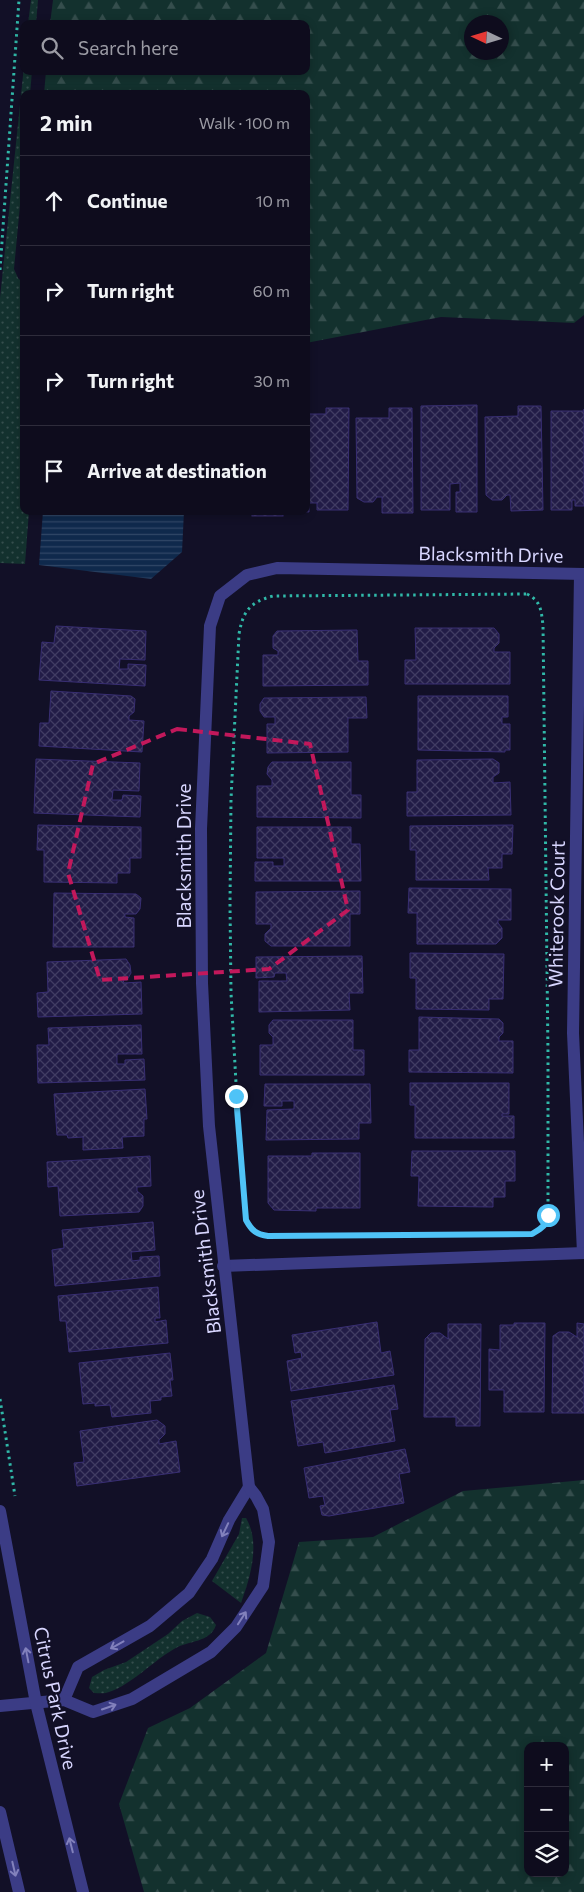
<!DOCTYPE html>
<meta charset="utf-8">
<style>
body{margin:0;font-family:Commissioner,sans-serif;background:#171526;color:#f1f3f6}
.controls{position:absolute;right:15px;bottom:15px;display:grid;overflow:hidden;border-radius:10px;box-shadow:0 2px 8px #0003}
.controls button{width:45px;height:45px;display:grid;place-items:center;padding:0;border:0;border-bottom:1px solid #2e2c3b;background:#0e0c1d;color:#f1f3f6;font:25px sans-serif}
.compass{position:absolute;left:464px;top:15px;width:45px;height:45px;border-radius:50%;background:#0e0c1d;box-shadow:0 2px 8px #0003;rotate:274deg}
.stop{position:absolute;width:15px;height:15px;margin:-11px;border:4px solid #4fc3f7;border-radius:50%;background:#fff}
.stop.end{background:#4fc3f7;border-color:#fff;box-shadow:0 1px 5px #0008}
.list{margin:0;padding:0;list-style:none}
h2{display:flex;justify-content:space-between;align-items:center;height:65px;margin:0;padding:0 20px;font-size:21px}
h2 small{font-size:16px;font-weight:400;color:#9b9ba4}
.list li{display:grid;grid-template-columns:32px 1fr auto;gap:15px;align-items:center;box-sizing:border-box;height:90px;padding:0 20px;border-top:1px solid #2e2c3b}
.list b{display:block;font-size:19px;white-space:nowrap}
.list em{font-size:16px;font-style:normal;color:#9b9ba4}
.icon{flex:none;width:28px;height:28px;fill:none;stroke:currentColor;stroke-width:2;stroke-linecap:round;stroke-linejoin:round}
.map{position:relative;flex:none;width:584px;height:1892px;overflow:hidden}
.search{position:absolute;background:#0e0c1d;box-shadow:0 2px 8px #0003;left:20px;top:20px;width:290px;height:55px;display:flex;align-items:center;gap:12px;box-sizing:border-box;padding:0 18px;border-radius:10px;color:#9b9ba4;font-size:19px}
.panel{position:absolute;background:#0e0c1d;box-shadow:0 2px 8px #0003;left:20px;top:90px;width:290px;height:425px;border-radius:10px}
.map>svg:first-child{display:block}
.grass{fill:url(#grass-dots)}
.forest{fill:url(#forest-firs);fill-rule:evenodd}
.water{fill:url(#water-rules)}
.building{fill:url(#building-cross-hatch);stroke:#382e73}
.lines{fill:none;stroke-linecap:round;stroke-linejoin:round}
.path{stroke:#30b8a8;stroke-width:3;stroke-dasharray:2.5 4;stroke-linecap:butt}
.minor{stroke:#3b3c85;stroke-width:12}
.tertiary{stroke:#3b3c85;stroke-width:12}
.oneway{stroke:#8281bc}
.route{stroke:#4fc3f7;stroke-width:6}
.marked{fill:none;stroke:#c2185b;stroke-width:4;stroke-dasharray:10 6;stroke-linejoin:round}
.labels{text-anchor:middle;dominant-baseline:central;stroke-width:4;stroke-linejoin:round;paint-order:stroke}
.street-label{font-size:19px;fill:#d8d6ff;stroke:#121027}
</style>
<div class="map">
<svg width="584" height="1892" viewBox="0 0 584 1892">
<defs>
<pattern id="grass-dots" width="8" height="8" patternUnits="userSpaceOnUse" patternTransform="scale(1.25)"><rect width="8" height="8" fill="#13312e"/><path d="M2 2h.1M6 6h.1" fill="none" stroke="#354e4d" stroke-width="1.8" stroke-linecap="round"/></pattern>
<pattern id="forest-firs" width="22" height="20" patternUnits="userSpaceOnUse" patternTransform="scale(1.25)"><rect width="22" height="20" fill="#13312e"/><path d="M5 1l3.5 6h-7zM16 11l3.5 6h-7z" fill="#354e4d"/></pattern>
<pattern id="water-rules" width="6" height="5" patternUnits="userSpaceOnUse" patternTransform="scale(1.25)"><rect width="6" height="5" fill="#0f294c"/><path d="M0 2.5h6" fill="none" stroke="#314767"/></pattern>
<pattern id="building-cross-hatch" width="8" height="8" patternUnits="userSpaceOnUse" patternTransform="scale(1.25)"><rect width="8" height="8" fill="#221c47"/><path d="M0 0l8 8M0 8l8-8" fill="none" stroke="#413c63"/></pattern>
</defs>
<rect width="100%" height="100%" fill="#121027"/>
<g class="grass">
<polygon points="31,0 38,0 36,24 28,24"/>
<polygon points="24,66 24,71 32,71 30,94 24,94 24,163 14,269 18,278 24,284 24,511 29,511 25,564 0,563 0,298"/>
<path d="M242,1518H246C261,1543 250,1578 241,1603L212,1581L239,1534Z"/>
<path d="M197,1613L210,1617L216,1625C210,1643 189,1640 174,1649C153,1661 131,1685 109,1692C105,1694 99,1693 94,1693L89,1688L92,1677L104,1670L126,1662L168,1634L182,1621Z"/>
</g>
<g class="forest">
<path d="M53,0H584V315L574,323L441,317L306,343V94H44L46,71H306V24H50ZM472,22H502V52H472Z"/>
<path d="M584,1480V1892H144L119,1804L148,1728L190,1708L266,1653L299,1542L373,1537L463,1491ZM528,1746H565V1873H528Z"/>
</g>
<polygon class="water" points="43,511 184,511 182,552 151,579 39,565"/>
<g class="building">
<polygon points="477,405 477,512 456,512 456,492 460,492 460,483 450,484 450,510 421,510 421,406"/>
<polygon points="518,406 541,406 543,510 511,511 510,495 507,495 502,500 492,500 486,495 485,417 518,416"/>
<polygon points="326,408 349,408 348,510 317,510 317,503 309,503 309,512 292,511 306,511 306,414 326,414"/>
<polygon points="389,408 412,408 413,513 382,513 382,497 377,497 373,502 364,502 357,498 356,418 389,418"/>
<polygon points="584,409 584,506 575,506 575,500 572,500 572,510 551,510 551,411 584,411"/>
<rect x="252" y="511" width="31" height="5"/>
<polygon points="56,626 146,631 145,660 120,659 119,669 128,669 128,664 146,665 145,686 39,680 42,642 54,643"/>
<polygon points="415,628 494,628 499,634 499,643 494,648 494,652 510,652 510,684 405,684 405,660 416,660"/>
<polygon points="357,630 358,661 368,661 368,685 263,686 263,655 278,655 278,651 273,648 273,636 277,631"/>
<polygon points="51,691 131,696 135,699 134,712 129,716 129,720 144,721 142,752 39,746 40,723 49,723"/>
<polygon points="418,696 508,696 508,717 502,717 502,724 510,724 510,750 505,750 505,752 418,750"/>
<polygon points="366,697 367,718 348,718 348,752 267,753 267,724 275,724 275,717 264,717 260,711 260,704 264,698"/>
<polygon points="36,759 140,763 139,791 113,790 112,800 122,800 123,795 141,796 140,817 34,813"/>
<polygon points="493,759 499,763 499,773 493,777 493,783 510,782 511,815 407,816 407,792 417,792 417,760"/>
<polygon points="272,762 351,762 351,795 361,795 361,818 257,817 257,786 272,786 272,780 267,774 268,767"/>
<polygon points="38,825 141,827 141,858 130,858 130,873 117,873 117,883 44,882 44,850 37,850"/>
<polygon points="513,825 512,854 502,854 502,868 488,868 489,880 416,880 416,850 410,850 410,826"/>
<polygon points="257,827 351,827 351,844 360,844 361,881 255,881 255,862 273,862 273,866 284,866 284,858 257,858"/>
<polygon points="409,888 511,889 511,920 498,920 498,923 502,928 502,938 496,944 417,944 417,913 408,913"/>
<polygon points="360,891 360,914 350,914 350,946 271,946 265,941 265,934 271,928 271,924 256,924 256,892"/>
<polygon points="54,893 136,894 141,898 140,909 136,914 125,914 125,917 134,918 134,947 53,947"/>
<polygon points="410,953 504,954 503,999 489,999 489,1010 416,1009 416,978 410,978"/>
<polygon points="362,956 363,993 349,993 350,1010 259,1012 259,981 287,981 286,973 275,973 274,977 256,978 256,957"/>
<polygon points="126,959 130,965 131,973 127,980 123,980 124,983 141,982 142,1014 38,1017 37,993 48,992 47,962"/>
<polygon points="419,1017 499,1019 503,1023 503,1033 499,1037 499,1041 513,1041 513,1073 409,1072 409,1050 419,1050"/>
<polygon points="273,1020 353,1020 353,1050 364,1050 364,1075 260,1075 260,1045 273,1045 273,1037 269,1033 269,1025"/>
<polygon points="141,1025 142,1054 117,1054 117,1064 125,1064 125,1060 144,1059 145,1080 38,1083 37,1045 49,1045 48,1028"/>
<polygon points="410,1083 509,1083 509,1114 502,1114 502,1116 514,1116 514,1138 415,1138 415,1105 410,1105"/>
<polygon points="265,1084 370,1084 371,1123 359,1123 359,1139 266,1140 267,1110 294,1109 294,1101 282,1101 282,1106 264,1106"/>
<polygon points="145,1089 147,1119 144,1119 144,1136 122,1137 123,1148 83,1150 83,1137 68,1138 67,1135 57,1135 54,1094"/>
<polygon points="412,1151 515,1151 515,1181 505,1181 505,1197 493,1197 493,1207 418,1206 419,1176 411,1176"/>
<polygon points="312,1153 360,1153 360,1208 316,1208 316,1211 274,1210 268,1203 268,1156 312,1156"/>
<polygon points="150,1156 151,1186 137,1187 137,1191 143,1196 143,1206 139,1212 60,1216 58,1186 48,1187 47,1162"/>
<polygon points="153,1222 155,1250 131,1252 132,1261 140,1260 140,1257 159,1256 160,1276 55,1286 52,1250 64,1248 62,1230"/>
<polygon points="158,1287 160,1318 155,1318 155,1322 166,1320 168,1343 69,1352 66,1321 60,1321 58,1296"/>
<polygon points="377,1322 381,1353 390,1351 394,1375 291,1391 287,1361 302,1358 301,1352 295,1353 292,1335"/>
<polygon points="514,1323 545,1323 544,1412 504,1412 504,1390 489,1390 489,1349 500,1350 500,1325 514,1325"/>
<polygon points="577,1323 584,1324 584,1413 552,1413 553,1336 559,1332 569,1332 577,1337"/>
<polygon points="448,1324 481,1324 480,1426 456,1426 456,1417 424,1417 425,1339 431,1333 440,1333 448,1339"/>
<polygon points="170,1353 173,1380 170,1380 172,1396 161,1397 161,1400 150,1401 151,1413 112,1417 110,1405 95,1406 95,1403 83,1404 79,1363"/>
<polygon points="394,1385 398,1409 390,1410 395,1441 325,1453 323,1442 298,1446 291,1401"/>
<polygon points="157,1420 165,1426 165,1434 159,1440 159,1444 176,1441 180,1472 77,1486 74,1463 84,1462 80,1431"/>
<polygon points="405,1449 410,1472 399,1474 404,1503 329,1516 322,1515 320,1506 325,1505 323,1496 309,1498 304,1468"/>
</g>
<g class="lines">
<g class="path">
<polyline points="0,270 19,0"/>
<path d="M527,594C541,601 541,610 543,625L548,1054V1219L542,1228L532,1234L268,1236L258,1234L251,1230L246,1220L240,1155L231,993L230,904L231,799L239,634C243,611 250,602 273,596Z"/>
<polyline points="0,1399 15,1496"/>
</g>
<g class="minor">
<polyline points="580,574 573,1033 583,1253"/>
<polyline points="223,1266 584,1253"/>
<polyline points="64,1700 78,1667 150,1626 189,1593 212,1559 229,1520 249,1487"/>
<polyline points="0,1706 64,1700 93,1712 132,1699 211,1652 236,1627 263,1586 269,1542 263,1509 256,1496 249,1487 209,1126 202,983 201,829 210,626 220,596 247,575 277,568 584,574"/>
</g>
<g class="tertiary">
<polyline points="0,1511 36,1703 83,1892"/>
<polyline points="0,1812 19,1892"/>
</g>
</g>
<defs><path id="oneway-shaft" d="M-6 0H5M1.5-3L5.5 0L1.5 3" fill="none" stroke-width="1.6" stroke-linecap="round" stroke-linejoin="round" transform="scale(1.25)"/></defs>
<g class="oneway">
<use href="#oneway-shaft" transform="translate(225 1530) rotate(115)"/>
<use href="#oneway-shaft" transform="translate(242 1618) rotate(-57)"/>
<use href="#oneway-shaft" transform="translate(117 1645) rotate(151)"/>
<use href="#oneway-shaft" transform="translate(27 1655) rotate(-101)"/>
<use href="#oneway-shaft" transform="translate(109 1707) rotate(-19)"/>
<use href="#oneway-shaft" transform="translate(71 1845) rotate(-104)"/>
<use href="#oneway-shaft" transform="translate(14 1869) rotate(77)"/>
</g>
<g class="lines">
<path class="route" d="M236,1096L246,1220C252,1231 256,1234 268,1236L532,1234C540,1229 548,1225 548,1215"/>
</g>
<path class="marked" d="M177,729L310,744L348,910L269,969L100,980L68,873L93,764Z"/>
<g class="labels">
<g class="street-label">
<text transform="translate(491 554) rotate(1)">Blacksmith Drive</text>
<text transform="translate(183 856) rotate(-90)">Blacksmith Drive</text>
<text transform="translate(556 914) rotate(-89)">Whiterook Court</text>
<text transform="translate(205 1262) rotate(-97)">Blacksmith Drive</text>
<text transform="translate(56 1698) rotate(78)">Citrus Park Drive</text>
</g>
</g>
</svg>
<div class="controls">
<button>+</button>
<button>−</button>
<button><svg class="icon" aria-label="layers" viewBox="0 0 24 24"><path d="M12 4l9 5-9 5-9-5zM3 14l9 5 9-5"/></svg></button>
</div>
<svg class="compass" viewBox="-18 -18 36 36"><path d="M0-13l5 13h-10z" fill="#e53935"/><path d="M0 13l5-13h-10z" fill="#9b9ba4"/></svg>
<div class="stop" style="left:548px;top:1215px"></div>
<div class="stop end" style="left:236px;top:1096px"></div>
<div class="search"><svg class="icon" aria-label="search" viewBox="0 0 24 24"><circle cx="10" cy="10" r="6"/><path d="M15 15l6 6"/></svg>Search here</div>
<section class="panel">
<h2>2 min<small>Walk · 100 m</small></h2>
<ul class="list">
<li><svg class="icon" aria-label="ahead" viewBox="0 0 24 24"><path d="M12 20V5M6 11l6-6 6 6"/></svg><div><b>Continue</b></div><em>10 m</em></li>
<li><svg class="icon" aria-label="right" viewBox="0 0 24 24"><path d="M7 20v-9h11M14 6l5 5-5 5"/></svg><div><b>Turn right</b></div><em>60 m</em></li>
<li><svg class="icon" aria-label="right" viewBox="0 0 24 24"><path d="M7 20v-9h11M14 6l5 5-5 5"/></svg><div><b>Turn right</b></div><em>30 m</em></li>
<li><svg class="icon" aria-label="arrive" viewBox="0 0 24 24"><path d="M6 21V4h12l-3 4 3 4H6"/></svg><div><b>Arrive at destination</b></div></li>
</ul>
</section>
</div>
